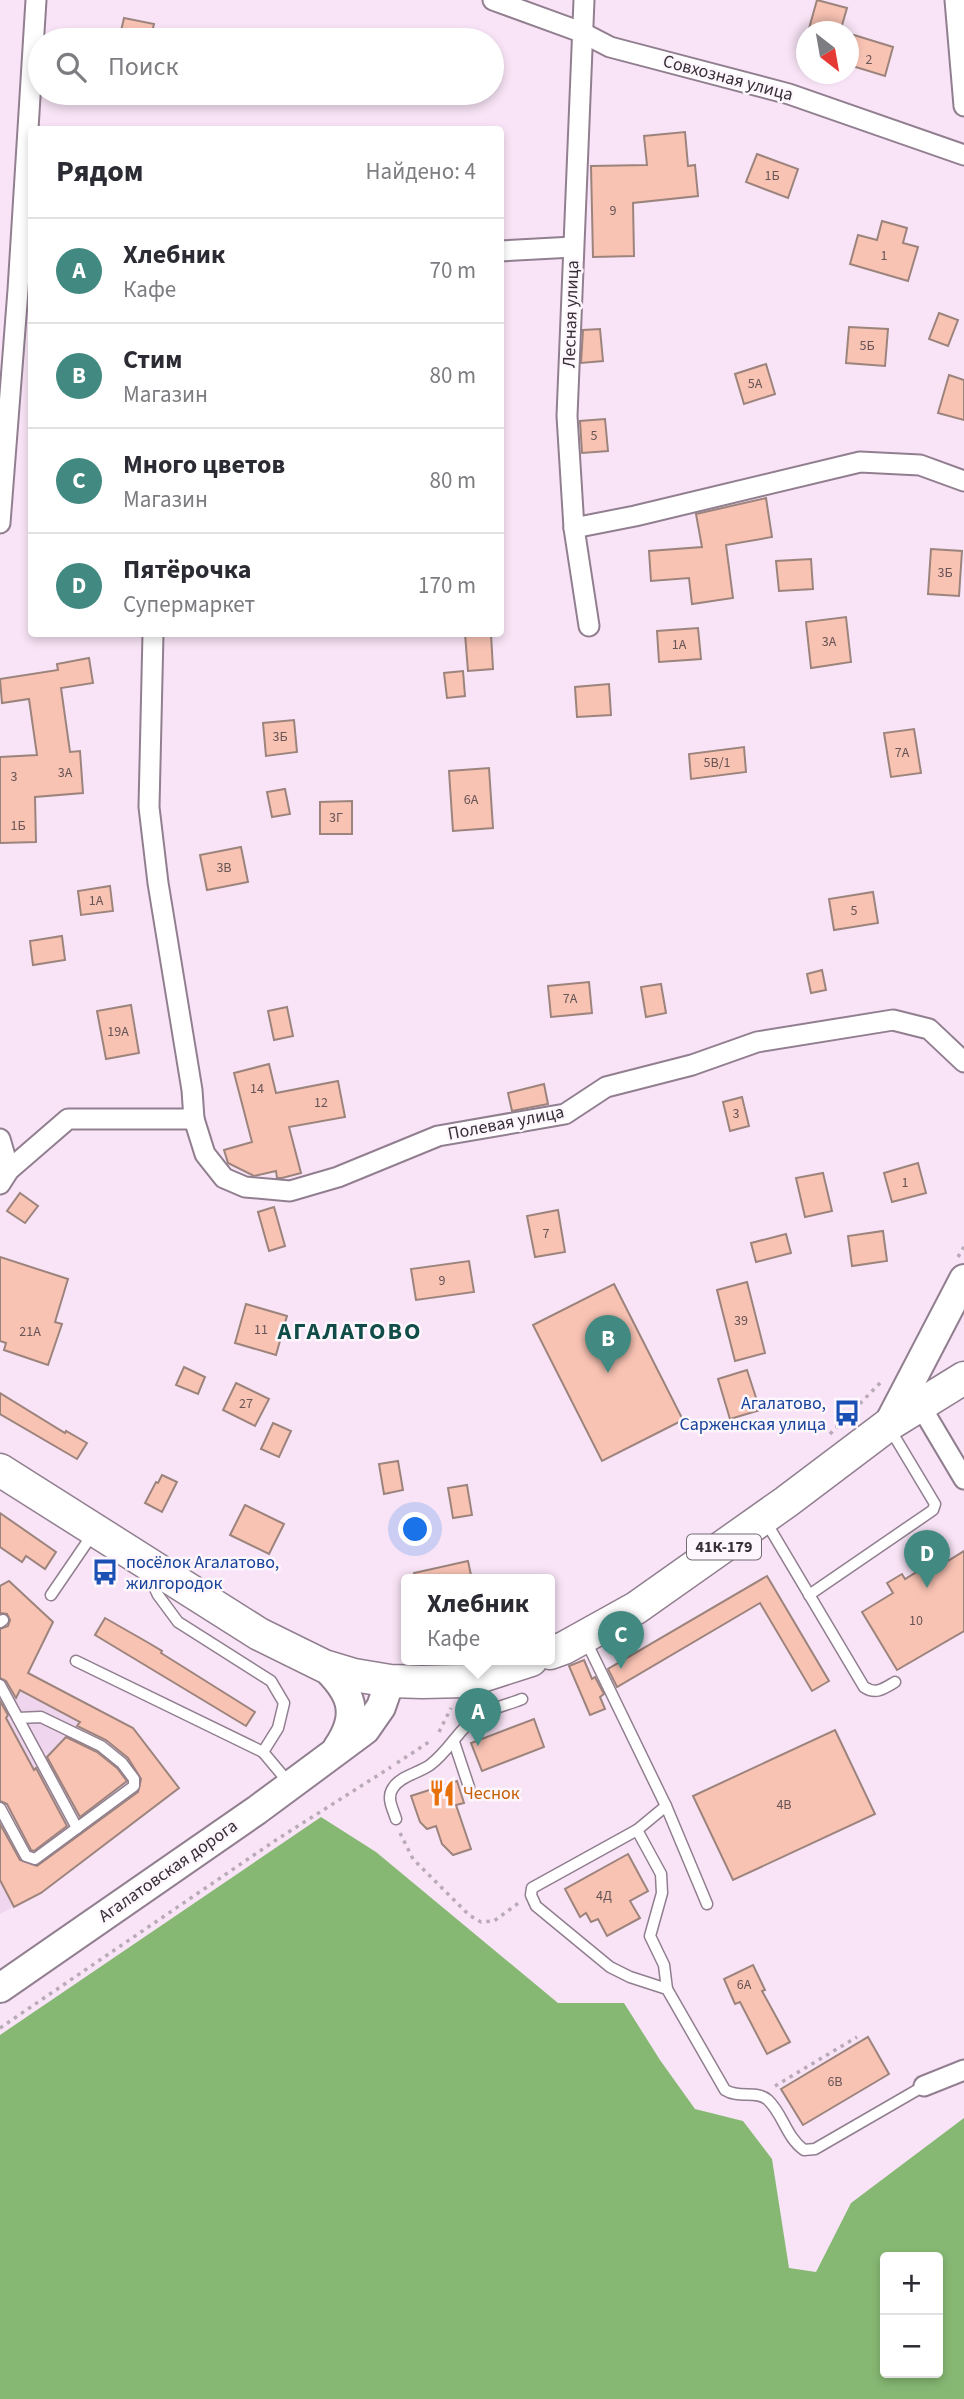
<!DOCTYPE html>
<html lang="ru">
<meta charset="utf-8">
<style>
body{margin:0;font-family:"Source Sans 3",sans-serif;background:#f2f2f3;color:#2b2b33}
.controls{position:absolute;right:21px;bottom:21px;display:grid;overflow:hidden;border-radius:7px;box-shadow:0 4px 10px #0003}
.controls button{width:63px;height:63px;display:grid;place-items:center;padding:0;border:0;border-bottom:2px solid #e1e1e2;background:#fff;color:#2b2b33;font:35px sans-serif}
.compass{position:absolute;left:796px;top:21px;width:63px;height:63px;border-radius:50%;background:#fff;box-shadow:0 4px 10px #0003;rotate:149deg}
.you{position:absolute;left:416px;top:1530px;width:24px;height:24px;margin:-18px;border:5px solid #fff;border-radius:50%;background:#1a73e8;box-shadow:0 0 0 10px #1a73e833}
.badge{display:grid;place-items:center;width:46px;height:46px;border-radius:50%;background:#428981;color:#fff;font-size:23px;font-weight:700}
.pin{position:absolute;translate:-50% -58px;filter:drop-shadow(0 2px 4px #0008)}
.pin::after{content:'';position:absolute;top:37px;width:24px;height:21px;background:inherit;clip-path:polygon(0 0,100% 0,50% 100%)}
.popup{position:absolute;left:401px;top:1574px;width:154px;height:91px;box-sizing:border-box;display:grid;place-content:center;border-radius:7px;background:#fff;filter:drop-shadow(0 2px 5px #0005);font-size:23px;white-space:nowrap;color:#7c7c81}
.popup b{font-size:26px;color:#2b2b33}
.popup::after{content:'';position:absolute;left:50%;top:100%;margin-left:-14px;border:14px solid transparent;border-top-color:#fff}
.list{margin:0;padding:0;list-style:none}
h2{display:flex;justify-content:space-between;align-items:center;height:91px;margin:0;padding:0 28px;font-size:30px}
h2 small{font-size:23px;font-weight:400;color:#7c7c81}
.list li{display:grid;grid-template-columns:46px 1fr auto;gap:21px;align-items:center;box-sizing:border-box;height:105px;padding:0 28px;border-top:2px solid #e1e1e2}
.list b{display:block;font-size:26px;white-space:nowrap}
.list p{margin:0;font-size:23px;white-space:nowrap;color:#7c7c81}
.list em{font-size:23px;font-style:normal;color:#7c7c81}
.icon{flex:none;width:38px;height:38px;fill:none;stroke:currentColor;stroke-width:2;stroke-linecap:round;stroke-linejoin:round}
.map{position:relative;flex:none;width:964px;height:2399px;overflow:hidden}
.search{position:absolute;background:#fff;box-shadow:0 4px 10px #0003;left:28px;top:28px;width:476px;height:77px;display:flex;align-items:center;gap:18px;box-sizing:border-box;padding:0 24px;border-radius:38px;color:#7c7c81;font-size:26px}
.panel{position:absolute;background:#fff;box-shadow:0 4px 10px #0003;left:28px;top:126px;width:476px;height:511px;border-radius:7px}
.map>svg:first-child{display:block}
.built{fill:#efd6ee}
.forest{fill:#86b873;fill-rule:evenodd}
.building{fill:#f9c3b4;stroke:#9c847d;stroke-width:2}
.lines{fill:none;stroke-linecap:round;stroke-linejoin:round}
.lane-casing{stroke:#917f90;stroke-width:13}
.street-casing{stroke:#917f90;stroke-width:23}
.secondary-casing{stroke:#917f90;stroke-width:32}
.primary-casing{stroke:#917f90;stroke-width:35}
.path{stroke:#b9aab8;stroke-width:3.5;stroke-dasharray:3.5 5;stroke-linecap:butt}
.lane{stroke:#fff;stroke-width:10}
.street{stroke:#fff;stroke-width:19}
.secondary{stroke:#fff;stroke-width:28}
.primary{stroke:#fff;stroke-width:32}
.labels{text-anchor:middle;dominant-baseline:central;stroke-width:5;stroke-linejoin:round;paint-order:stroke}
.number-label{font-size:14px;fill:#685556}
.shield{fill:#fef6fd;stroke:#736b72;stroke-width:2}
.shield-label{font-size:16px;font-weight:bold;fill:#373037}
.street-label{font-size:18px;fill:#373037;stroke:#fef6fd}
.transit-label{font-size:18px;fill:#164399;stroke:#fef6fd;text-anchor:end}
.food-label{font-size:18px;fill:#c56008;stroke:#fef6fd;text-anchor:start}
.district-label{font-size:24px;font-weight:bold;letter-spacing:2px;fill:#114d48;stroke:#fef6fd}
</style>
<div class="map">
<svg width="964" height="2399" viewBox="0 0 964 2399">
<rect width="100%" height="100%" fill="#f8e4f6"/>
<polygon class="built" points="0,1656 20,1689 28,1673 133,1728 179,1788 46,1889 0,1914"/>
<path class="forest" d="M321,1817L376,1852L558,2003H624L660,2060L695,2109L743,2121L772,2159L789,2268L816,2272L851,2203L964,2118V2399H0V2035ZM885,2257H938V2373H885Z"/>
<g class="building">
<polygon points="817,0 847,8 840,32 808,32"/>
<polygon points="124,18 154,24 150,40 119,40"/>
<polygon points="854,35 893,47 885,76 849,65 849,55"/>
<polygon points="685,132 688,166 695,165 698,196 633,203 634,256 593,257 591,166 647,165 644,136"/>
<polygon points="757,154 798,169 788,198 746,182"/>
<polygon points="882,221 907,228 903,243 918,247 908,281 850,264 858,235 877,240"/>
<polygon points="939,313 958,320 948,346 929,339"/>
<polygon points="849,327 888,329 885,366 846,363"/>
<polygon points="600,329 603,361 581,363 583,330"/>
<polygon points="766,364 775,394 744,404 735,374"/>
<polygon points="949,375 964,380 964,420 938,413"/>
<polygon points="605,419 608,451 582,453 580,421"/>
<polygon points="766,498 772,537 726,545 733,598 692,604 689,578 651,581 649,551 702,547 696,514"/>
<polygon points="931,549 962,551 959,596 928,594"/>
<polygon points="811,559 813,589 779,591 776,561"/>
<polygon points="846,617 851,662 811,668 806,622"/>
<polygon points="698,628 701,659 659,662 657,631"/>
<polygon points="465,634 491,634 493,669 468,671"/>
<polygon points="89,658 93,683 61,688 70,752 80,751 83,793 35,797 36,842 0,843 0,757 37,755 29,699 2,703 0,679 58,670 57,664"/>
<polygon points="463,671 465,696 447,698 444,673"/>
<polygon points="609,684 611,715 577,717 575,687"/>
<polygon points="294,720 297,752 266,756 263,723"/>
<polygon points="914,729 921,773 891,777 884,733"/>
<polygon points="744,747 746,772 691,779 689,754"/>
<polygon points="489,768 493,828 453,831 449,771"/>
<polygon points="285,789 290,814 272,817 267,792"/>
<polygon points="352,801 352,834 320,834 320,802"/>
<polygon points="241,847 248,882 207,890 200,855"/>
<polygon points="110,886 113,911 81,915 78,891"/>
<polygon points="873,892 878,923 834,930 829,899"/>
<polygon points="62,936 65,960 33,965 30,941"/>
<polygon points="822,970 826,990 811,993 807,974"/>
<polygon points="589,982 592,1013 551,1017 548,986"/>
<polygon points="661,984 666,1013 646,1017 641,987"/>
<polygon points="131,1005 139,1053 106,1059 97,1011"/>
<polygon points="287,1007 293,1036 274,1040 268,1011"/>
<polygon points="269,1064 276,1093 338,1081 345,1117 289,1127 301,1173 282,1178 277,1178 276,1171 254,1176 228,1163 224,1150 252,1142 234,1073"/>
<polygon points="544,1084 548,1104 512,1111 508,1093"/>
<polygon points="742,1097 749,1126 730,1131 723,1102"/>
<polygon points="918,1163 926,1193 892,1202 884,1173"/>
<polygon points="823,1173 832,1211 805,1217 796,1178"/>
<polygon points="20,1193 38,1206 25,1223 7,1211"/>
<polygon points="274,1207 285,1246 269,1251 258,1212"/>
<polygon points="558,1210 565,1252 535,1257 527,1216"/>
<polygon points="883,1231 887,1261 852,1266 848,1236"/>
<polygon points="786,1234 791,1253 756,1262 751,1243"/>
<polygon points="0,1257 68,1279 55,1322 62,1324 48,1365 4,1350 6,1343 0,1341"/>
<polygon points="469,1261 474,1292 416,1300 411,1269"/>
<polygon points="747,1282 765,1353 735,1361 717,1290"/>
<polygon points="614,1284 683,1420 602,1461 533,1325"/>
<polygon points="246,1304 287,1316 276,1355 235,1343"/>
<polygon points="184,1367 205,1377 198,1394 176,1385"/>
<polygon points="747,1370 760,1410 730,1419 718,1379"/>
<polygon points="236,1383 269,1399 255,1426 223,1410"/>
<polygon points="0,1393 65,1433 66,1431 87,1443 77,1459 0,1414"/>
<polygon points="273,1423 291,1431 279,1457 261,1449"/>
<polygon points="398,1461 403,1490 384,1494 379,1464"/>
<polygon points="162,1475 177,1482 162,1512 145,1503 156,1482 158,1483"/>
<polygon points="467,1485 472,1515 453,1518 448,1488"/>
<polygon points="245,1505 284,1524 269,1554 230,1535"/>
<polygon points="0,1513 56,1552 45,1569 26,1556 22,1562 0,1547"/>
<polygon points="964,1551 964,1631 897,1670 862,1612 893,1593 887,1583 902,1574 905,1579 931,1563 935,1569"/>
<polygon points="468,1561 472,1580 415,1580 414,1573"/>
<polygon points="767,1576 829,1681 812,1691 760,1603 617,1687 608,1669"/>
<polygon points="9,1581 53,1622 28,1673 133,1728 179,1788 41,1893 14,1907 0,1880 0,1824 20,1860 37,1866 138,1792 141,1779 128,1758 106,1740 77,1726 80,1722 20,1690 16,1698 6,1681 0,1678 0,1629 8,1626 10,1620 7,1614 0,1613 0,1586"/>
<polygon points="105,1618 147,1642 162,1651 161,1653 255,1712 246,1726 95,1635"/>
<polygon points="584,1660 592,1679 595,1677 604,1694 600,1697 605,1709 590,1715 569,1666"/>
<polygon points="0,1701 8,1715 6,1718 34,1770 36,1768 67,1826 34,1851 31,1850 7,1804 0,1801"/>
<polygon points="534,1719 544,1747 482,1771 471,1743"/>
<polygon points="835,1730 875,1814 733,1880 693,1796"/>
<polygon points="66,1737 97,1752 117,1768 127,1781 80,1817 47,1757"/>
<polygon points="457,1781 464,1803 456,1805 471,1849 453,1855 442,1844 436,1826 427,1829 420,1822 411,1796"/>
<polygon points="628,1854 648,1891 630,1901 640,1918 607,1936 598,1919 591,1922 586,1913 580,1917 565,1889"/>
<polygon points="753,1965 765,1990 762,1991 790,2042 767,2054 740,2002 735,2004 724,1979"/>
<polygon points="868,2037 889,2074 803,2125 781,2089"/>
</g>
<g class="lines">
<g class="lane-casing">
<g id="lane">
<path d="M766,1522L864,1687C876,1695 883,1689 895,1682"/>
<polyline points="149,1576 158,1595 178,1622 271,1681 284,1703 278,1728 263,1752 289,1783"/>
<polyline points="51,1595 92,1535"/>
<polyline points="809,1595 933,1510 935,1504 890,1429"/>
<polyline points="0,1622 3,1620"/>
<polyline points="586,1641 666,1806 707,1904"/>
<polyline points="76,1661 263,1752"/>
<polyline points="0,1685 77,1828"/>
<polyline points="467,1685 477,1716"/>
<polyline points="454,1742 469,1787"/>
<path d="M666,1806L637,1830L532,1888L531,1895L536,1906L610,1967L630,1977L667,1989L725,2090C739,2099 757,2090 768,2100C783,2114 786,2137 804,2150L815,2149L924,2086"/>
<polyline points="0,1808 26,1856 35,1859 134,1786 134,1779 122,1763 101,1746 41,1717 18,1718"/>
<path d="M396,1819C393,1809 386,1798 393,1788C400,1776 419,1773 430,1765C449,1751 459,1729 476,1717C488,1709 507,1705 522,1699"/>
<polyline points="637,1830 661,1874 662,1893 650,1936 664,1965 667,1989"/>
</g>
</g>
<g class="street-casing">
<g id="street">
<polyline points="493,0 581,32 610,47 789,94 964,155"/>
<polyline points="584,0 567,416 574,528 589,626"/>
<polyline points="955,0 964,106"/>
<polyline points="500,251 573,247"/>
<polyline points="0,523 18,290 36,0"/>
<polyline points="574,528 635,516 860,462 920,465 964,481"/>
<polyline points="194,1119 205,1154 224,1178 245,1187 290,1191 338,1177 438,1136 565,1114 606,1087 692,1065 757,1042 893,1020 929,1029 964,1062"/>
<polyline points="0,1139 9,1170"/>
<polyline points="0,1184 9,1170 68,1119 194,1119 192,1090 158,883 149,807 153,634"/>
<polyline points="920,1405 964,1479"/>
<polyline points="924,2086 964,2070"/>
</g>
</g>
<g class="secondary-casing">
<g id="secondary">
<polyline points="888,1425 964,1279"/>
<path d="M324,1666C351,1692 361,1713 338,1747"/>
<polyline points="0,1988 257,1810 365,1730 381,1707 390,1681"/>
</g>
</g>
<g class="primary-casing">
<g id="primary">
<polyline points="0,1470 259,1634 324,1666 354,1675 390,1681 422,1682 466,1681 531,1660"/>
<polyline points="550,1653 564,1648 636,1608 786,1502 888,1425 964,1378"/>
</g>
</g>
<g class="path">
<polyline points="958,1257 964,1247"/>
<polyline points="830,1434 883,1380"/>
<polyline points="439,1732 451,1708"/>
<polyline points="397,1763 432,1740"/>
<polyline points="400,1833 413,1859 469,1915 481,1922 494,1921 520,1902"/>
<polyline points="0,2028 276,1840 391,1767"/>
<polyline points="775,2086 857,2037"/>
</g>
<use href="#lane" class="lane"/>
<use href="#street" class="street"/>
<use href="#secondary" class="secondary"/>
<use href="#primary" class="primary"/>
</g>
<defs>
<g id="bus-bare" transform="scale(2.1)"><path d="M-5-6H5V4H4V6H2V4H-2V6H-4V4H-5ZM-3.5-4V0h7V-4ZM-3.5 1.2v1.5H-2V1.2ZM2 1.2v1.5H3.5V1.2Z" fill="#1a4fb4" stroke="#fef6fd" stroke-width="2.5" paint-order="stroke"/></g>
<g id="restaurant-bare" transform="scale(2.1)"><path d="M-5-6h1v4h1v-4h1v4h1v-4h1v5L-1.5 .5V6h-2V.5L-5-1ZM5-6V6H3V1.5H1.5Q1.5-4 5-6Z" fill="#e8710a" stroke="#fef6fd" stroke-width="2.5" paint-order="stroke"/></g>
</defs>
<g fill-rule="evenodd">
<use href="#bus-bare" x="847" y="1413"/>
<use href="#bus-bare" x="105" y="1572"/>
<use href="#restaurant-bare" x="442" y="1793"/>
</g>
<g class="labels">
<g class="number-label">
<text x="869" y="60">2</text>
<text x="772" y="176">1Б</text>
<text x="613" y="211">9</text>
<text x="884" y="256">1</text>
<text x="867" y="346">5Б</text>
<text x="755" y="384">5А</text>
<text x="594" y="436">5</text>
<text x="945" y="573">3Б</text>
<text x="829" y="642">3А</text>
<text x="679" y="645">1А</text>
<text x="280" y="737">3Б</text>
<text x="902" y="753">7А</text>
<text x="717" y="763">5В/1</text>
<text x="65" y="773">3А</text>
<text x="14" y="777">3</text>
<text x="471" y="800">6А</text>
<text x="336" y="818">3Г</text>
<text x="18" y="826">1Б</text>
<text x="224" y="868">3В</text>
<text x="96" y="901">1А</text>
<text x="854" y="911">5</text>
<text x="570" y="999">7А</text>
<text x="118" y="1032">19А</text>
<text x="257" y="1089">14</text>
<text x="321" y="1103">12</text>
<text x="736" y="1114">3</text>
<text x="905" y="1183">1</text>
<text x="546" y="1234">7</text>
<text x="442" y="1281">9</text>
<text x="741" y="1321">39</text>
<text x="261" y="1330">11</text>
<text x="30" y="1332">21А</text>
<text x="246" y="1404">27</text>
<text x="916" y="1621">10</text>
<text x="784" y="1805">4В</text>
<text x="604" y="1896">4Д</text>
<text x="744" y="1985">6А</text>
<text x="835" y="2082">6В</text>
</g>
<rect class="shield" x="687" y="1534.5" width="74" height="25" rx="5"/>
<g class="shield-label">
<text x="724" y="1547">41К-179</text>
</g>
<g class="street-label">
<text transform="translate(728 78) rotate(15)">Совхозная улица</text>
<text transform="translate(571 314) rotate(-88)">Лесная улица</text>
<text transform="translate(506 1123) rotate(-11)">Полевая улица</text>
<text transform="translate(168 1871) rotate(-35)">Агалатовская дорога</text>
</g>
<g class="transit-label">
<text x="826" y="1403">Агалатово,<tspan x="826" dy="21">Сарженская улица</tspan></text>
<text x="126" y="1562" text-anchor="start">посёлок Агалатово,<tspan x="126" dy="21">жилгородок</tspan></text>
</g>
<g class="food-label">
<text x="463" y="1793">Чеснок</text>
</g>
<g class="district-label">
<text x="350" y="1331">АГАЛАТОВО</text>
</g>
</g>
</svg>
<div class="controls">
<button>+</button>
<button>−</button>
</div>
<svg class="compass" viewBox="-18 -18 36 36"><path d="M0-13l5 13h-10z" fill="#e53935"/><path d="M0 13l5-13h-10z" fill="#7c7c81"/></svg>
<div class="you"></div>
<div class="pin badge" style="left:478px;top:1746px">A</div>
<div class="popup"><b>Хлебник</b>Кафе</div>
<div class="pin badge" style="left:608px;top:1373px">B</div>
<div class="pin badge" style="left:621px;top:1669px">C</div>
<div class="pin badge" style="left:927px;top:1588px">D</div>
<div class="search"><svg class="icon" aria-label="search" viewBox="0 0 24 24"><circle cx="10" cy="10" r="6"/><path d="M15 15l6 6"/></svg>Поиск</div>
<section class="panel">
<h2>Рядом<small>Найдено: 4</small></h2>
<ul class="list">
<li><span class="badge">A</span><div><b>Хлебник</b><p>Кафе</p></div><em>70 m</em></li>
<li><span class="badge">B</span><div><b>Стим</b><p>Магазин</p></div><em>80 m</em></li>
<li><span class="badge">C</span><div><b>Много цветов</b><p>Магазин</p></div><em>80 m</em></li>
<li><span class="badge">D</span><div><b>Пятёрочка</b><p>Супермаркет</p></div><em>170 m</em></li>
</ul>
</section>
</div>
